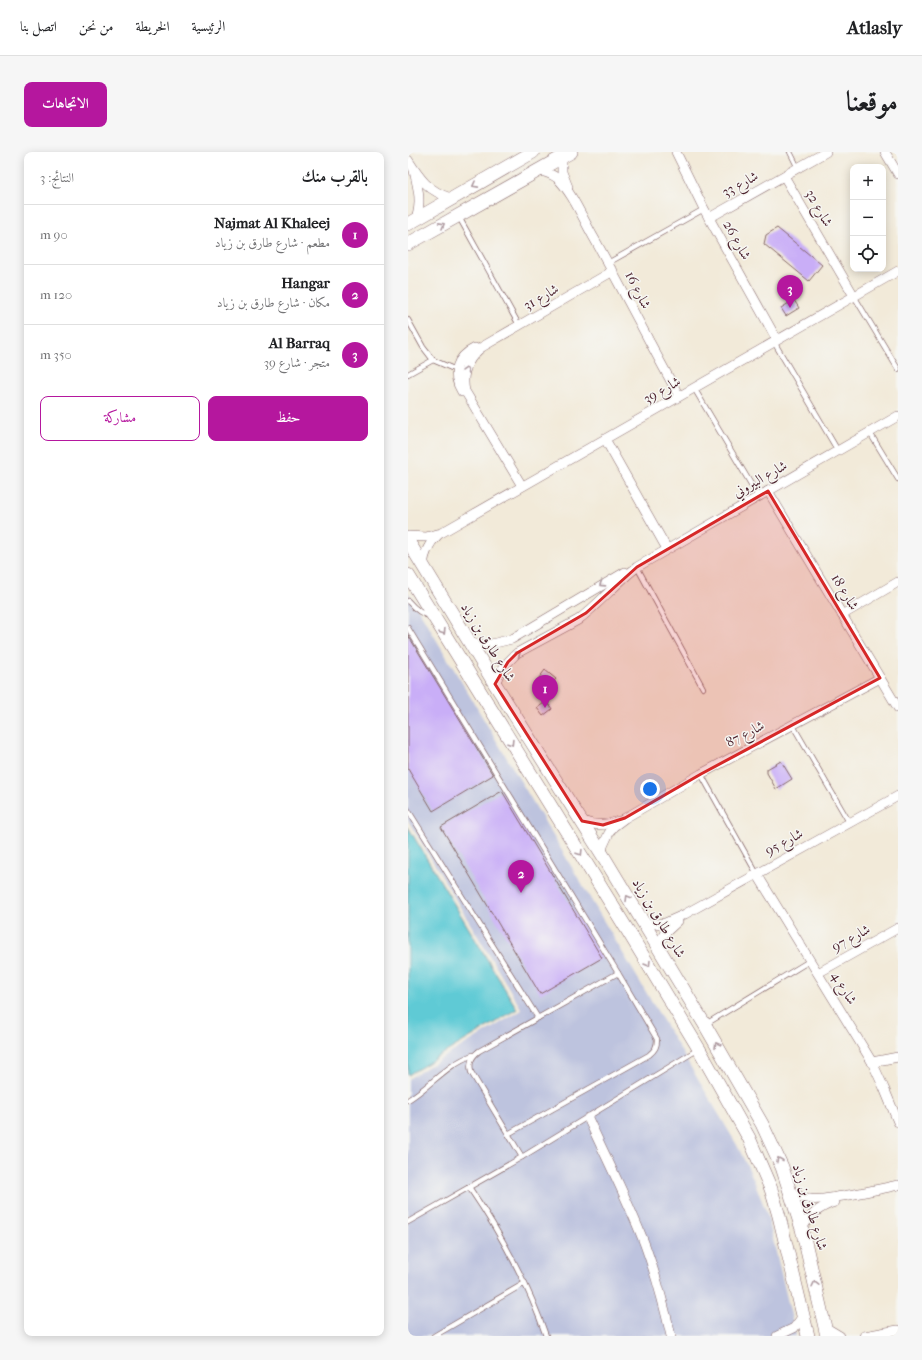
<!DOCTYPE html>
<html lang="ar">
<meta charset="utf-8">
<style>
body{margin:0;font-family:"IM FELL French Canon",Amiri,serif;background:#f6f6f6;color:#202124;direction:rtl}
.controls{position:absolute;right:12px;top:12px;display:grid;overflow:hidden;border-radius:8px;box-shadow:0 2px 10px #0003}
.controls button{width:36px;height:36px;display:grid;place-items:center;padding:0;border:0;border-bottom:1px solid #e0e0e0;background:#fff;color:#202124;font:20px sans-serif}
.you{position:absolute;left:242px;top:637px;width:14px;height:14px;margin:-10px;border:3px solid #fff;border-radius:50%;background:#1a73e8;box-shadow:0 0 0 6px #1a73e833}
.badge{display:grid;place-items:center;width:26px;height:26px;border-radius:50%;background:#b5179e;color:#fff;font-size:13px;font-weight:700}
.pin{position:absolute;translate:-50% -33px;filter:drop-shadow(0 1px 2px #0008)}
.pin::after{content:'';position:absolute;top:21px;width:14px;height:12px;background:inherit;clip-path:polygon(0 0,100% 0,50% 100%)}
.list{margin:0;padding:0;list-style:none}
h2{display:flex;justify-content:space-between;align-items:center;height:52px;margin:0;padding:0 16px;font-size:17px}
h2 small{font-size:13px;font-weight:400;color:#757577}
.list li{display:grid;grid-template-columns:26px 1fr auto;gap:12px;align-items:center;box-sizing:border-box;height:60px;padding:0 16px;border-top:1px solid #e0e0e0}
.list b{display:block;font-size:15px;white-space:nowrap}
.list p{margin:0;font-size:13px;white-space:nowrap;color:#757577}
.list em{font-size:13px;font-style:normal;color:#757577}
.actions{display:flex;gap:8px;padding:12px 16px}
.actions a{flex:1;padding:9px 0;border:1px solid #b5179e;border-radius:8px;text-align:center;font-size:14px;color:#b5179e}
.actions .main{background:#b5179e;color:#fff}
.icon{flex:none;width:22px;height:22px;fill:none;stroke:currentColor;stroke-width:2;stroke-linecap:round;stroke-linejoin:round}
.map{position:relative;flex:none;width:490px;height:1184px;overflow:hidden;direction:ltr;border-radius:8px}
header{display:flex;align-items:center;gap:24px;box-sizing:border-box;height:56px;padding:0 20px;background:#fff;border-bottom:1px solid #e0e0e0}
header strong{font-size:19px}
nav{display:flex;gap:22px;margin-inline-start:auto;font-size:14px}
.intro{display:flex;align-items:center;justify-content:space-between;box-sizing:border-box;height:96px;padding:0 24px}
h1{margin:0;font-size:28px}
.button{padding:10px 18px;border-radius:8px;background:#b5179e;color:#fff;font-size:14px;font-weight:700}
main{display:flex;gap:24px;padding:0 24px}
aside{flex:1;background:#fff;border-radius:8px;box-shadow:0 2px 10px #0003}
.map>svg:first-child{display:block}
.industrial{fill:#bdc3de}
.water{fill:#5ecad5;stroke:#547480}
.building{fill:#c9aef7}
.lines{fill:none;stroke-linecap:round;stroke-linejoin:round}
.lane-casing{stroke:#856668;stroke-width:6}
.street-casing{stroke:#856668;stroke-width:10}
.secondary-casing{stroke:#856668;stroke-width:14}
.lane{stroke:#fff;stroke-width:4.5}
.street{stroke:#fff;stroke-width:9}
.secondary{stroke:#fff;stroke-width:13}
.oneway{stroke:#ae9aa0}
.marked{fill:#d62828;fill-opacity:0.2;stroke:#d62828;stroke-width:3;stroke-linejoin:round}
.labels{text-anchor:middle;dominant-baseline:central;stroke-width:3;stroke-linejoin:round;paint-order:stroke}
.street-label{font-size:14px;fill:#4a1f2b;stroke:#f6f6f2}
</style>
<header>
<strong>Atlasly</strong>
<nav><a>الرئيسية</a><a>الخريطة</a><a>من نحن</a><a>اتصل بنا</a></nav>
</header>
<div class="intro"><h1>موقعنا</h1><a class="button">الاتجاهات</a></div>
<main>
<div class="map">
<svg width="490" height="1184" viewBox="0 0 490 1184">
<rect width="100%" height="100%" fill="#f6f6f2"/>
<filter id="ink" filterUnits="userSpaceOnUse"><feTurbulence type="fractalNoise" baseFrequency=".025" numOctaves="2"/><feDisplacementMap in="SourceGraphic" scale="8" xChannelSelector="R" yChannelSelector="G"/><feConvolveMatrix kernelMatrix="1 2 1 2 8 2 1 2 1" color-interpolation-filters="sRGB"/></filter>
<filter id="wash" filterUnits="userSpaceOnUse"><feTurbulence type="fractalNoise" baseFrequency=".012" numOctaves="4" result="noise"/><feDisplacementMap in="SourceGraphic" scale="16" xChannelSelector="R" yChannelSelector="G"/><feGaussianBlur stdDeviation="0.9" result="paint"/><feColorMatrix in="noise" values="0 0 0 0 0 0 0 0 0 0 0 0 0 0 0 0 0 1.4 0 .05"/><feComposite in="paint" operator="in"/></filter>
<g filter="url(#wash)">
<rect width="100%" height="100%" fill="#f2ead9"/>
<polygon class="industrial" points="0,440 329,993 345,1026 359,1062 388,1184 0,1184 0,927 114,858 0,668"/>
<polygon class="water" points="0,675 109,857 0,923"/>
<g id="blocks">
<g class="building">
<polygon points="369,76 414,113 401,129 356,92 358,83"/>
<polygon points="386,148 391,156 378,164 373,156"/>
<polygon points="0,483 85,623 25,659 0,617"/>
<polygon points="137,518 148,527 134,544 124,535"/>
<polygon points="139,549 144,557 135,564 129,556"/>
<polygon points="373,609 384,627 368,637 359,621 359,617"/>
<polygon points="94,639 194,806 132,842 33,675"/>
</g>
</g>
</g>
<g filter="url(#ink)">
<use href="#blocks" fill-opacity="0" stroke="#856668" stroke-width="1"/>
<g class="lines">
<g class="lane-casing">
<g id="lane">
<polyline points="382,0 390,16"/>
<polyline points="51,65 111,173"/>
<polyline points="200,111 296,57"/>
<polyline points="446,144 490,217"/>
<polyline points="0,168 15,195 25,208 48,218"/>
<polyline points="366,190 430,299"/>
<polyline points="0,222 25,208"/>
<polyline points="286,236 350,344"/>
<polyline points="462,281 490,327"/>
<polyline points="229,415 295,536"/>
<path d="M0,449C6,456 13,463 23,464"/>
<path d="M0,476L210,821L249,887C249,895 247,898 241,903L100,982"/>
<polyline points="384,572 441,670"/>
<polyline points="293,622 349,722"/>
<polyline points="0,658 130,866"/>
<polyline points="298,872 403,808"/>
<path d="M0,948C23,934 39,912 65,903"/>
<path d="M114,1005L63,920C61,911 63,905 71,899L210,821"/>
<path d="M61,1035C93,1082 120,1131 138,1184"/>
<polyline points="0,1070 114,1005 289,898"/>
<polyline points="26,1184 117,1131"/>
</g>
</g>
<g class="street-casing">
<g id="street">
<polyline points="268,0 296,57 369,188"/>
<polyline points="477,0 490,22"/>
<polyline points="154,6 154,20 160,35"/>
<path d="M0,8C12,27 20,39 43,46"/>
<path d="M129,18C136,20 143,21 149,26C164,40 175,67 186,86C215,138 242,192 271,244"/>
<path d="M6,19C10,36 14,50 8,67"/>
<polyline points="376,24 446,144"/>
<polyline points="301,66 418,0"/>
<path d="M54,240C43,222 48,205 67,196"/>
<polyline points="197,287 259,397"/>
<path d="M114,334L57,239C53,220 60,206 74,195L205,119"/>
<polyline points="360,339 490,556"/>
<polyline points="0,384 18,385 33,381 490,119"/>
<path d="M15,414C16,402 20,392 30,383"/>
<polyline points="434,463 490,430"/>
<polyline points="62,492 83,492 104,487 217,420"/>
<path d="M87,532L92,520L100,510L109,501L170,468C191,452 208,431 229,415L490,264"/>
<path d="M174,669C187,674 198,674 210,669"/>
<polyline points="194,702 195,694 201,681 205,675 217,666 293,622 472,526"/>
<polyline points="349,722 464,910 476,936 490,970"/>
<polyline points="235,770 247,772 257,771 277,762 490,644"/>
<polyline points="250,795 256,782 270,769"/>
<polyline points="410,821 490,776"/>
<polyline points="464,910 490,905"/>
<path d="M180,966C199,1008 221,1050 237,1093C248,1123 256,1153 263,1184"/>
<path d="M382,1039C401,1052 414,1047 435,1044C454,1041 472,1037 490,1033"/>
<path d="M394,1077C401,1063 411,1055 427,1050"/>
<polyline points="417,1175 432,1184"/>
<polyline points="369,1184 386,1176 395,1164"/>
<polyline points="456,1184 490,1178"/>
</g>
</g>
<g class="secondary-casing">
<g id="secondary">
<polyline points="0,72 125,0"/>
<polyline points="0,92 163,0"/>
<polyline points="0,389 87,532 194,702 297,873 354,972 374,1015 394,1077 419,1184"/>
<polyline points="0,423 220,779 291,897 341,986 363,1037 371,1064 400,1184"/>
</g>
</g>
<use href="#lane" class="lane"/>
<use href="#street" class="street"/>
<use href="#secondary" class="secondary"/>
</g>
<defs><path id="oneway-chevron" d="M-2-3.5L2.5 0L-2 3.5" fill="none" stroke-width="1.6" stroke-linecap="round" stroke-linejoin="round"/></defs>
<g class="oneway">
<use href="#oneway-chevron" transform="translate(67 33) rotate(152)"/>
<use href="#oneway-chevron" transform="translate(34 73) rotate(-29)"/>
<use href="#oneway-chevron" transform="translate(58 218) rotate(-74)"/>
<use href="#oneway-chevron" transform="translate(194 432) rotate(147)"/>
<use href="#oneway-chevron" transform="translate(35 480) rotate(58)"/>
<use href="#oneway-chevron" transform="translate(110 502) rotate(-35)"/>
<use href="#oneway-chevron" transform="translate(103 591) rotate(58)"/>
<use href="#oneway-chevron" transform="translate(172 701) rotate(58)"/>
<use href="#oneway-chevron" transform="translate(220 746) rotate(-121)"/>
<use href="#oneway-chevron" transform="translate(240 812) rotate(59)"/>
<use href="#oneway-chevron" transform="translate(309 893) rotate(-120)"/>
<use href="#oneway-chevron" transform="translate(371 1008) rotate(-112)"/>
<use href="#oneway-chevron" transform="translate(407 1132) rotate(-103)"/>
</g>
</g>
<path class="marked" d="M360,339L472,526L293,622L217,666L195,673L174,669L87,532L100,510L109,501L178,461L229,415Z"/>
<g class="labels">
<g class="street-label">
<text transform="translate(332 32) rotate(-29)">شارع 33</text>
<text transform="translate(411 56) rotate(60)">شارع 32</text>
<text transform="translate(329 88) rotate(61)">شارع 26</text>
<text transform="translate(230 138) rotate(63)">شارع 16</text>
<text transform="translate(133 145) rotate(-30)">شارع 31</text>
<text transform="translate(254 238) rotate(-30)">شارع 39</text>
<text transform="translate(352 327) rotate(-30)">شارع البيروني</text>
<text transform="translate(437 440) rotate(59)">شارع 18</text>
<text transform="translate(80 490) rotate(58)">شارع طارق بن زياد</text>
<text transform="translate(337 582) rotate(-28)">شارع 87</text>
<text transform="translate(376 690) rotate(-29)">شارع 95</text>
<text transform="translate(251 766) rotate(59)">شارع طارق بن زياد</text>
<text transform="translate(443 786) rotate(-29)">شارع 97</text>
<text transform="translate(436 836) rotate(58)">شارع 4</text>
<text transform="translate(402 1055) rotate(73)">شارع طارق بن زياد</text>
</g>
</g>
</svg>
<div class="controls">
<button>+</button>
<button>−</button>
<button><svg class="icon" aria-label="locate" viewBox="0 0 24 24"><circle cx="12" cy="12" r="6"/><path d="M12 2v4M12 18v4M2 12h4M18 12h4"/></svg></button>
</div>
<div class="you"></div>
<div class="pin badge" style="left:137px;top:556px">1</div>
<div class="pin badge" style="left:113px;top:741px">2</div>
<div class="pin badge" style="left:382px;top:156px">3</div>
</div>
<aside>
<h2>بالقرب منك<small>النتائج: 3</small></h2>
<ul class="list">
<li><span class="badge">1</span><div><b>Najmat Al Khaleej</b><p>مطعم · شارع طارق بن زياد</p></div><em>90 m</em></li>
<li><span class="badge">2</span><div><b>Hangar</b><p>مكان · شارع طارق بن زياد</p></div><em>120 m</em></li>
<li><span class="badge">3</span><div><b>Al Barraq</b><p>متجر · شارع 39</p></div><em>350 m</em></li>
</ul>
<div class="actions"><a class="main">حفظ</a><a>مشاركة</a></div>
</aside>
</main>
